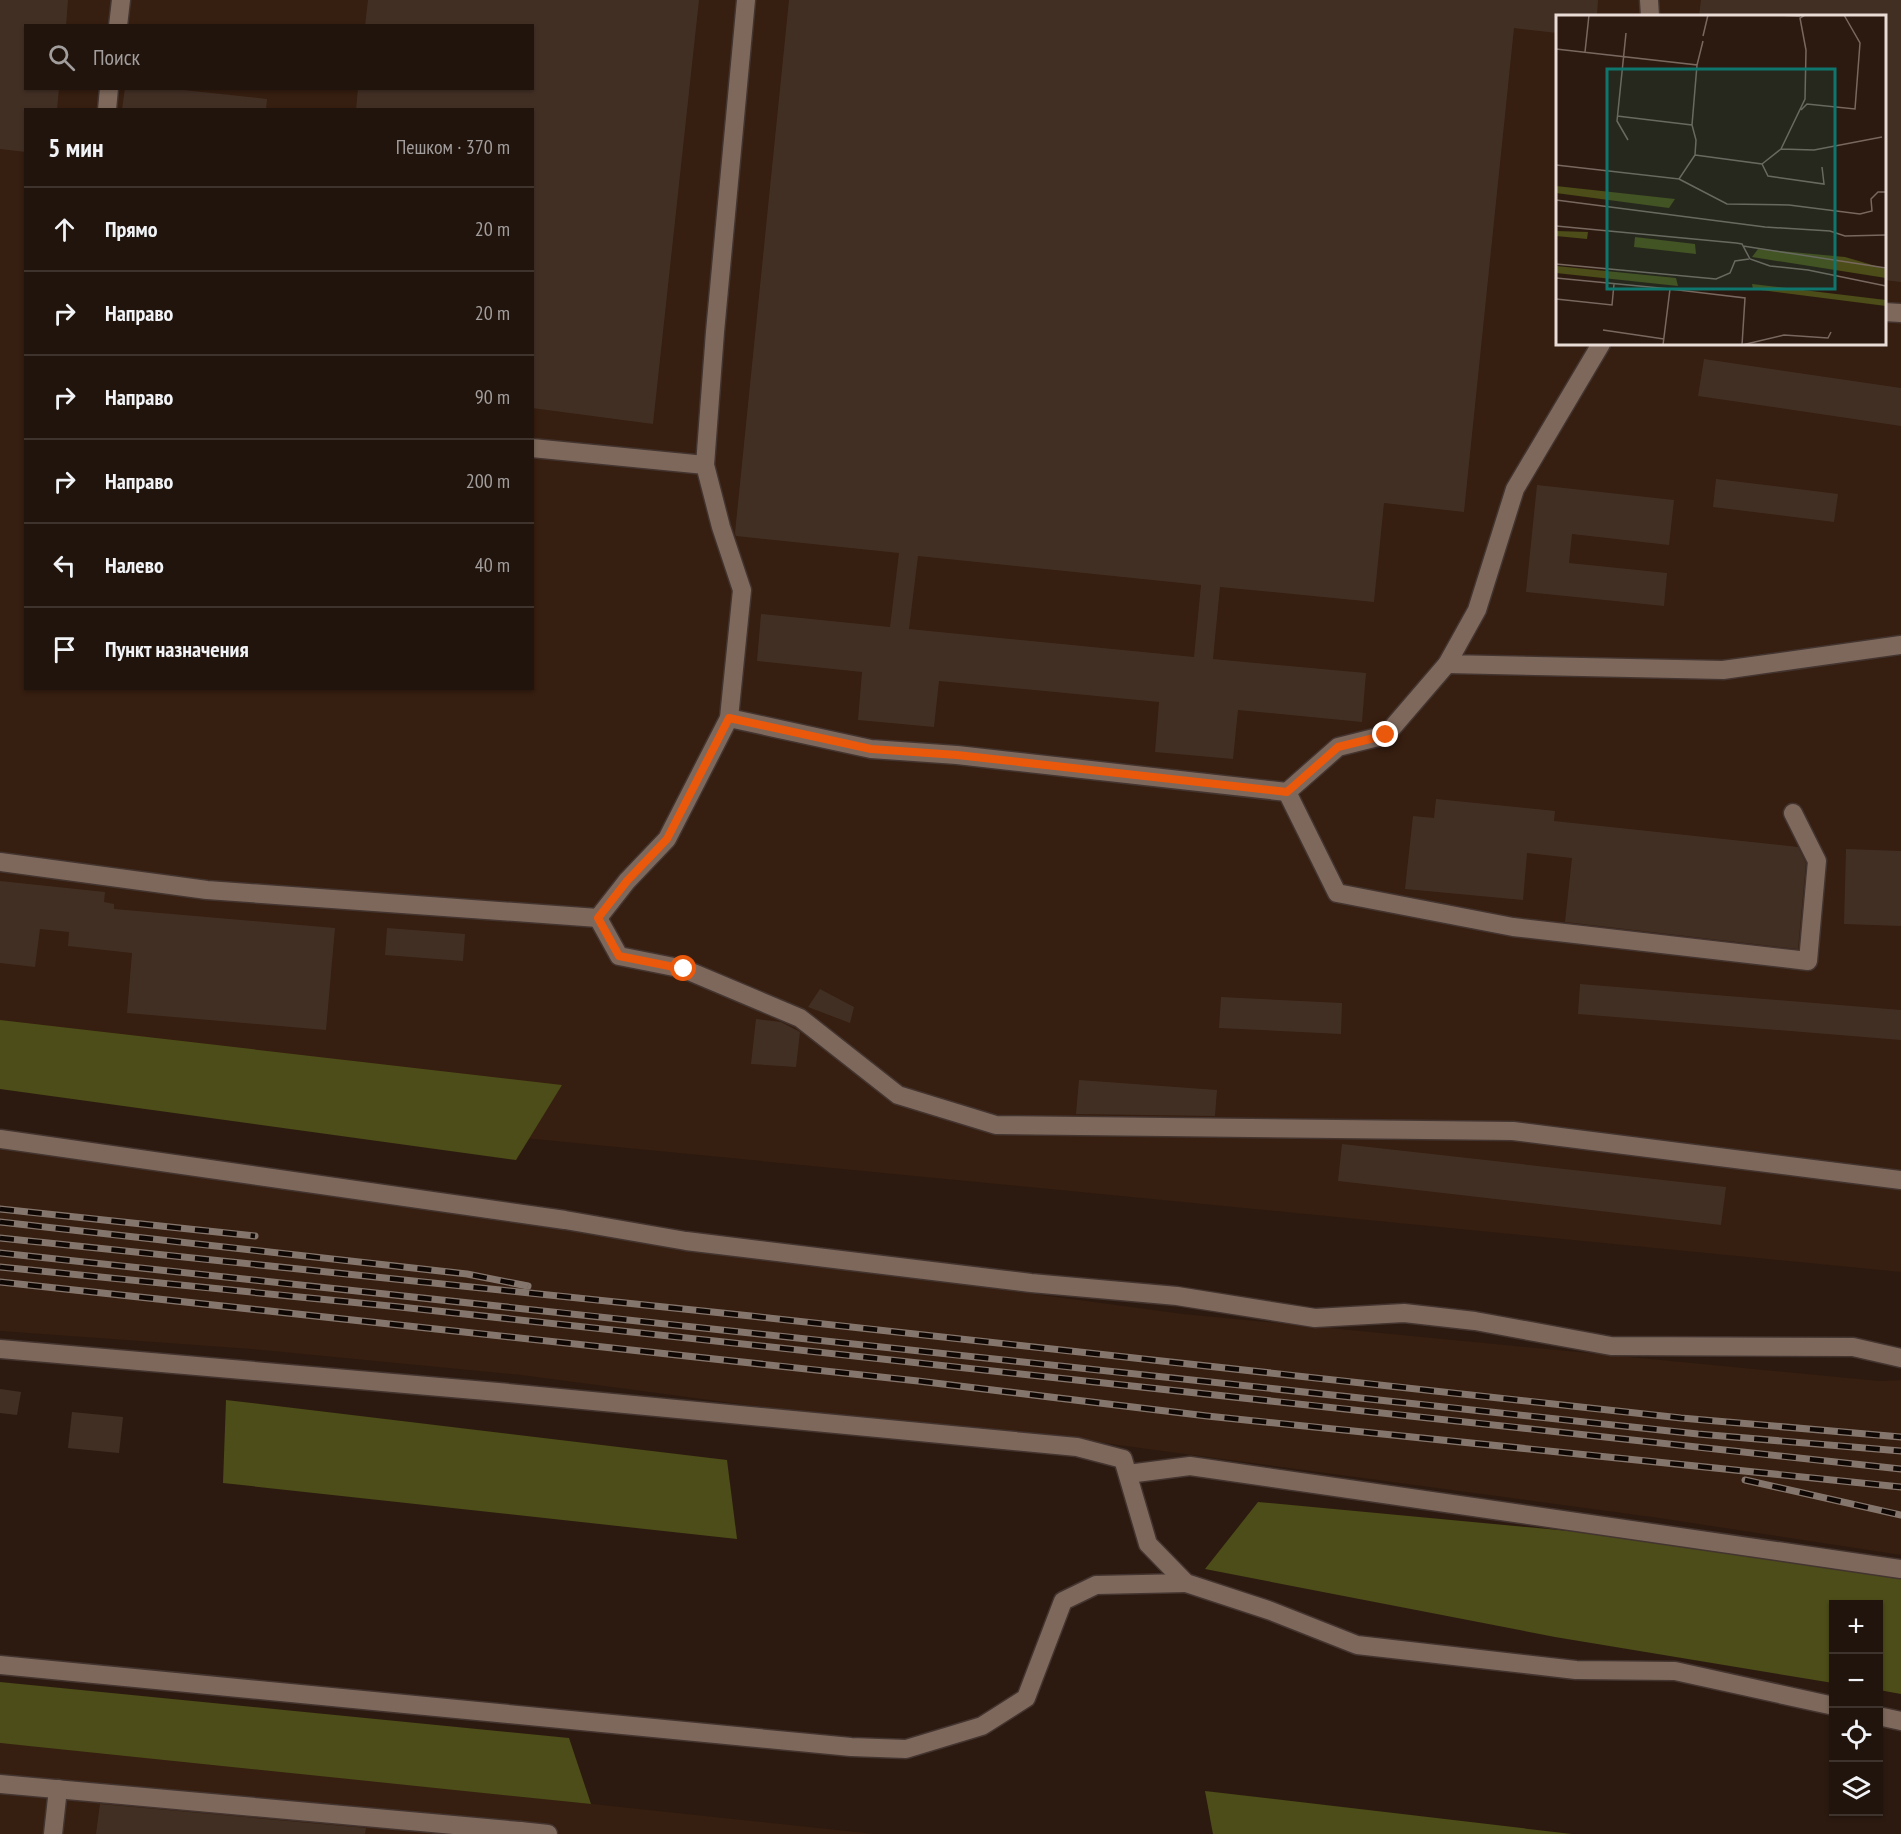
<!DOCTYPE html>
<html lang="ru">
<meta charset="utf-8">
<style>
body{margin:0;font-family:"PT Sans Narrow",sans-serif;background:#2d211a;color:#f1f3f6}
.controls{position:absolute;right:18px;bottom:18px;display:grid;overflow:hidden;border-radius:0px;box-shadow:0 2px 4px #0004}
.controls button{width:54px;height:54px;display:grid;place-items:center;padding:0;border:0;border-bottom:2px solid #3e332d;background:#21140c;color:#f1f3f6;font:30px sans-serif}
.stop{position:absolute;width:18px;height:18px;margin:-14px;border:4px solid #ea580c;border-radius:50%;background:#fff}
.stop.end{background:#ea580c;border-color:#fff;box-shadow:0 2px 6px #0008}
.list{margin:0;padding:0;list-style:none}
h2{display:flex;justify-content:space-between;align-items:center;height:78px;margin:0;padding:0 24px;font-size:26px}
h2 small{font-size:20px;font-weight:400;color:#a29e9d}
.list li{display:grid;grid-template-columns:39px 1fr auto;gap:18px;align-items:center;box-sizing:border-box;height:84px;padding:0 24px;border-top:2px solid #3e332d}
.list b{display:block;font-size:22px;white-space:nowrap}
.list em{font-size:20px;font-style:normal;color:#a29e9d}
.icon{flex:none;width:33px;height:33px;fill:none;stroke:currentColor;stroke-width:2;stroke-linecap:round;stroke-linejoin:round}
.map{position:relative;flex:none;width:1901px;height:1834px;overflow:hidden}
.search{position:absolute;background:#21140c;box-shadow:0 2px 4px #0004;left:24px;top:24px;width:510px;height:66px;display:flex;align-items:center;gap:15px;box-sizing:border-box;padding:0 21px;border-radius:0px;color:#a29e9d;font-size:22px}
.panel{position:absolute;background:#21140c;box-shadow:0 2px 4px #0004;left:24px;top:108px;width:510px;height:582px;border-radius:0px}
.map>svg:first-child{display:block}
.built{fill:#361e10;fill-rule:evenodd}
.forest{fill:#4c4d18}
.building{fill:#422f24;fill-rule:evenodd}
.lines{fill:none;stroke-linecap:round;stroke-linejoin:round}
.minor-casing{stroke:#43342f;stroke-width:21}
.minor{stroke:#7e685c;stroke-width:18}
.rail-casing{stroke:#85766d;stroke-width:7}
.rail{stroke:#0f0704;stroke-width:4.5;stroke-dasharray:14;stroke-linecap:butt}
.route{stroke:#ea580c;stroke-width:8}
.inset-road{fill:none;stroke:#78685f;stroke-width:1.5}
.view{fill:#0f766e;fill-opacity:0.15;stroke:#0f766e;stroke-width:3}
.inset-edge{fill:none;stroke:#e9dcd6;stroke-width:3}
</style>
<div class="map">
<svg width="1901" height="1834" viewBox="0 0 1901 1834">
<rect width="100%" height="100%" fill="#2c1a10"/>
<g class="built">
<path d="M0,0H1901V1272L0,1087ZM1558,16H1884V344H1558ZM26,26H532V88H26ZM26,110H532V688H26Z"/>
<polygon points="0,1134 702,1249 1183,1314 1880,1381 1901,1380 1901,1555 1659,1518 1014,1431 845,1418 521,1375 251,1349 0,1331"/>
<polygon points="0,1743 120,1754 875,1834 0,1834"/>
</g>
<g class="forest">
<polygon points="0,1020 562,1085 516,1160 0,1089"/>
<polygon points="226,1400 727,1460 737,1539 223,1483"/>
<polygon points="1258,1502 1901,1562 1901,1694 1879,1690 1878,1604 1834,1604 1833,1683 1555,1637 1205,1569"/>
<polygon points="0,1682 569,1738 591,1804 0,1743"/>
<polygon points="1205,1791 1572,1834 1213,1834"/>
</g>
<g class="building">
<polygon points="0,0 68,0 66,26 26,26 26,88 59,88 57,110 26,110 26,152 0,149"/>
<polygon points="368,0 699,0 653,424 532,408 532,110 356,110 358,88 532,88 532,26 365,26"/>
<path d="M789,0H1598L1597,16H1557V33L1514,28L1464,512L1384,503L1374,602L1220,587L1213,659L1366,673L1362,722L1238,710L1233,759L1155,752L1159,702L939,681L934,727L858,720L862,672L757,661L761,614L890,627L899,553L736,536L735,533ZM918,556L1201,585L1194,657L909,629Z"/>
<polygon points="1701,0 1901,0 1901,282 1884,280 1884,16 1699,16"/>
<polygon points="125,88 165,88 267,99 266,110 122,110"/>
<polygon points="1704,359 1901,388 1901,426 1698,396"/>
<polygon points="1716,479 1838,494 1834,522 1713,507"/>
<polygon points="1537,485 1674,500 1669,545 1572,534 1569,563 1667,573 1664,606 1526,592"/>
<polygon points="1436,799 1555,811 1554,821 1798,847 1806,863 1798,949 1565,922 1572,858 1527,853 1523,900 1405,889 1413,816 1434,818"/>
<polygon points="1846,849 1901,851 1901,926 1844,924"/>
<polygon points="0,881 105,892 104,902 114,904 114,909 335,928 326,1030 127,1013 132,953 68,946 69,932 40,929 35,967 0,963"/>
<polygon points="387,928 465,934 463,961 385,955"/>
<polygon points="1580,984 1901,1010 1901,1040 1578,1014"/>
<polygon points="820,989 854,1007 850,1023 808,1007"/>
<polygon points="1221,997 1342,1003 1341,1034 1219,1028"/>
<polygon points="756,1019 781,1022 800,1032 796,1067 751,1064"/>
<polygon points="1079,1080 1217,1090 1215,1116 1076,1114"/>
<polygon points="1342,1144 1726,1187 1721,1225 1338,1181"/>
<polygon points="0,1389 21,1392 17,1415 0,1413"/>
<polygon points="72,1412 123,1417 119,1453 68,1448"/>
<polygon points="100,1804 366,1828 365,1834 96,1834"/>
</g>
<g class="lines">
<g class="minor-casing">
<g id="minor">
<polyline points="1649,0 1650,16"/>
<polyline points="118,26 121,0"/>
<polyline points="107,110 109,88"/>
<polyline points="1884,312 1901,313"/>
<polyline points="1601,344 1515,489 1477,610 1447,664 1723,670 1901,645"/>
<polyline points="532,448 705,465"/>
<polyline points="729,718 871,749 957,755 1287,792 1337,893 1513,927 1808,961 1817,861 1793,813"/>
<polyline points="1287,792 1338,747 1386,735 1447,664"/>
<polyline points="0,862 207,890 598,918 627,881 667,839 729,718 742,590 721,527 705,465 715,332 746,0"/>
<polyline points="598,918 619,956 684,969 800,1018 898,1095 996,1125 1513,1131 1901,1180"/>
<polyline points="0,1139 565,1220 686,1241 1031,1283 1177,1296 1315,1318 1404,1313 1475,1321 1611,1346 1853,1347 1901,1358"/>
<polyline points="0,1349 498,1392 1077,1447 1123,1459 1148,1544 1186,1583 1271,1611 1357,1645 1576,1670 1675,1671 1834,1706"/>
<polyline points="1128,1474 1190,1466 1901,1569"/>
<polyline points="0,1665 851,1747 906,1749 982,1726 1026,1698 1063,1601 1096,1585 1186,1583"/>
<polyline points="1878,1716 1901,1721"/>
<polyline points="0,1784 520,1831"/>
<polyline points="53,1834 58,1789"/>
<polyline points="520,1834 520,1831 548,1834"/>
</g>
</g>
<use href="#minor" class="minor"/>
<g class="rail-casing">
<g id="rail">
<polyline points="0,1209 255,1236"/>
<polyline points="0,1222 467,1274 528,1286"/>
<polyline points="0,1238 751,1316 1681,1418 1901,1437"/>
<polyline points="0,1253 1698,1434 1901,1451"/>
<polyline points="0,1267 400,1307 1901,1469"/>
<polyline points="0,1282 918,1381 1207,1416 1901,1487"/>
<polyline points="1745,1480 1901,1515"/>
</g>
</g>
<use href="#rail" class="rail"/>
</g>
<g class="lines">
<polyline class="route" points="684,969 619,956 598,918 627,881 667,839 729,718 871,749 957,755 1287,792 1338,747 1386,735"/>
</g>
<g transform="translate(1556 15)">
<rect width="330" height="330" fill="#2c1a10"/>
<path d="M0,171L119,184L113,193L0,178ZM0,216L32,217L31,224L0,221ZM79,222L139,229L140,239L78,232ZM202,234L289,242L330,254V263L196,242ZM0,251L120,263L122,271L0,258ZM196,269L330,285V291L197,274Z" fill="#4c4d18"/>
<path class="inset-road" d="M220,0L244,1M249,0L244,3L250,35L249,84L225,134L258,135L326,122M70,18L61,106L72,125M147,21L152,0M0,34L141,50L136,110L140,125L139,140L123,164L0,150M29,37L33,0M141,50L147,26M245,95L251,89L299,94L304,28L288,0M61,101L136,110M139,140L206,149L212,161L268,169L266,152M206,149L225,134M123,164L171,189L233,190L304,199L316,196L315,184L322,177H330M0,185L209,212L274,216L289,221L330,220M0,211L180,228L186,229L194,244L214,251L252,255L330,271M187,231L330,253M0,249L160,264L174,258L179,246L193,244M0,263L114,274M0,284L56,290L58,269M47,315L108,324M107,330L114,274L189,283L186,330M186,330L228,320L272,323L275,317"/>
<path class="view" d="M51,54H279V274H51Z"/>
<rect width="330" height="330" class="inset-edge"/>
</g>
</svg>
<div class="controls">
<button>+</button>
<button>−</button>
<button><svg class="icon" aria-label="locate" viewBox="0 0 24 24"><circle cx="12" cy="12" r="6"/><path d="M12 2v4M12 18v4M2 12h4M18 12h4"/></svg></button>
<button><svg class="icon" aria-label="layers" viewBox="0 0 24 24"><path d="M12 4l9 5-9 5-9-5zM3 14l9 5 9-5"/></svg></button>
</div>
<div class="stop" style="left:684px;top:969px"></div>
<div class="stop end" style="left:1386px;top:735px"></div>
<div class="search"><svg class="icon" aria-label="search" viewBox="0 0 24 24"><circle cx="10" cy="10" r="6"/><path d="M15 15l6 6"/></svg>Поиск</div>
<section class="panel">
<h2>5 мин<small>Пешком · 370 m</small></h2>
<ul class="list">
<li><svg class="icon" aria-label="ahead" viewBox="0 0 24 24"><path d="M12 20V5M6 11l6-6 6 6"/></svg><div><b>Прямо</b></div><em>20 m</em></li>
<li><svg class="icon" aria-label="right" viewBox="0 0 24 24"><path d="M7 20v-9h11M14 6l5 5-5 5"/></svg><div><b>Направо</b></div><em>20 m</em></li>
<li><svg class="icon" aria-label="right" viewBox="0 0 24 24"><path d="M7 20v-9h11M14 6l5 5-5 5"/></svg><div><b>Направо</b></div><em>90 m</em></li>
<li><svg class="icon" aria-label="right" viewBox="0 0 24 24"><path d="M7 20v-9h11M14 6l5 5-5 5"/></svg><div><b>Направо</b></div><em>200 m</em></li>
<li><svg class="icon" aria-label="left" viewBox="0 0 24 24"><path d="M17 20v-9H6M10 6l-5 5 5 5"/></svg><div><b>Налево</b></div><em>40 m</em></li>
<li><svg class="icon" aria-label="arrive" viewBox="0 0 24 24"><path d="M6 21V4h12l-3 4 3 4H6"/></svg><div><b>Пункт назначения</b></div></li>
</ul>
</section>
</div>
